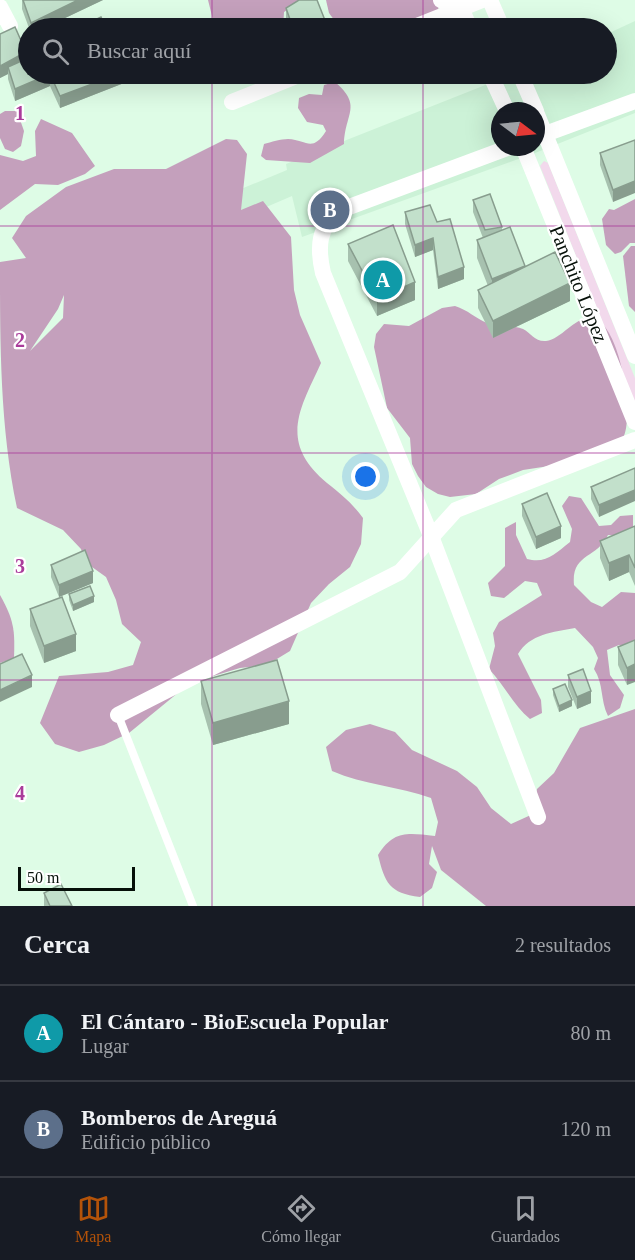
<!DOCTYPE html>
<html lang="es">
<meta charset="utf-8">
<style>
body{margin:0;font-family:Georgia,serif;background:#242831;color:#f1f3f6}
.compass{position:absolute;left:491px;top:102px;width:54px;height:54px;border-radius:50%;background:#171b24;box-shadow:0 6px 24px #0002;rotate:106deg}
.scale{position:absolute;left:18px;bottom:15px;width:117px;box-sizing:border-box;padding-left:6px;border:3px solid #061009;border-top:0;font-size:16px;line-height:21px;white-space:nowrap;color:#061009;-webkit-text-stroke:4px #fff;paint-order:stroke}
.you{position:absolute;left:366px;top:477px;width:21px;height:21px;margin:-15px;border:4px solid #fff;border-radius:50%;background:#1a73e8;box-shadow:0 0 0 9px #1a73e833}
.badge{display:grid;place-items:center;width:39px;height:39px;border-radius:50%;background:#b45309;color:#fff;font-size:20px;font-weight:700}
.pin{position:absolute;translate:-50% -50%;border:3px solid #fff;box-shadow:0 2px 6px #0006}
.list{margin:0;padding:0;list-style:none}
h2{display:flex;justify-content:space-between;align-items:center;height:78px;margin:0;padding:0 24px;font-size:26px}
h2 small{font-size:20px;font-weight:400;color:#9ea1a6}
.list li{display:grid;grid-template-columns:39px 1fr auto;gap:18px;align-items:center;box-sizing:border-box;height:96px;padding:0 24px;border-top:2px solid #363941}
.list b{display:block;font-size:22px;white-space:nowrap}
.list p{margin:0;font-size:20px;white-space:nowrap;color:#9ea1a6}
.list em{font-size:20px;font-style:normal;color:#9ea1a6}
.icon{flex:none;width:33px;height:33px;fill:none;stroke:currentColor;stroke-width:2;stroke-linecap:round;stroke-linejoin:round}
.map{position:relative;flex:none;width:635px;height:906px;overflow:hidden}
.search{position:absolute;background:#171b24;box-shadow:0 6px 24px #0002;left:18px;right:18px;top:18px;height:66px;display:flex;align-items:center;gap:15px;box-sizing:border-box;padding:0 21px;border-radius:33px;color:#9ea1a6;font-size:22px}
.sheet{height:270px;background:#171b24}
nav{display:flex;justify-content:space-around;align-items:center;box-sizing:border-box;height:84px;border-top:2px solid #363941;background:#171b24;font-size:16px;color:#9ea1a6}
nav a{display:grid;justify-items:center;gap:3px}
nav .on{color:#b45309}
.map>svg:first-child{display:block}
.built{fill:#ccf2d7;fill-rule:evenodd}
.green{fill:#f2d9ec}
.forest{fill:#c4a0bc;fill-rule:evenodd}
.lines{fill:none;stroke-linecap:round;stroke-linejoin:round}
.service{stroke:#fff;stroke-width:8}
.minor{stroke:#fff;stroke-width:16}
.wall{fill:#a7c1af}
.shaded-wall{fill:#889d8e}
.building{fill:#c2e0cb;stroke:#889d8e;stroke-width:1.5}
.grid{fill:none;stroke:#aa3c9b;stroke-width:1.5;stroke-opacity:0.55}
.labels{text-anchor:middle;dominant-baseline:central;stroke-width:4.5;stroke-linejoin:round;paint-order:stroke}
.street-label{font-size:20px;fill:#061009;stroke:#fff}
.grid-label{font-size:20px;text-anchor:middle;font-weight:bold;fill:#aa3c9b;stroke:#fff;stroke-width:4.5;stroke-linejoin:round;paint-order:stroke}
</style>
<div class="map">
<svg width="635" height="906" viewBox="0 0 635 906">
<rect width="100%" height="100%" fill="#defce6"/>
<path class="built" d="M635,21V113L535,153L302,237L292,196L257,211L0,289L287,170L286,164L513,74H606L607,34ZM500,111H536V147H500Z"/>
<polygon class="green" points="544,161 548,163 635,378 635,403 540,166"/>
<g class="forest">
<polygon points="208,0 303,0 284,12 283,28 215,28"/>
<polygon points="326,0 439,0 438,13 429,28 340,28 329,13"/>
<path d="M335,82C363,106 345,113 344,144L310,163L266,160L261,156L264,144C271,142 281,139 288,139C307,140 312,153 326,131L323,125L307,122L298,108L299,98L309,94L322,95L324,85Z"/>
<polygon points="5,111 17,111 24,131 21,146 13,152 5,149 0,138 0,114"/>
<polygon points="41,119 72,133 95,166 85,174 58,185 35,184 0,210 0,155 23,161 36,156 35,131"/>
<path d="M226,139L237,140L247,154L241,210L263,201L291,237L294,290L300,315L321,363C300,409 278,442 327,483C341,494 352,503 363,518L361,544L350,567L329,584L311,603L290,651L267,665L240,668L190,683L129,733L104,745L79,752L55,744L40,723L59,676L108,672L133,665L141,642L122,624L116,600L106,577L85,562L81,549L63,530L17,508C0,427 0,345 0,262L26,258L12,238L26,216L66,187L114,169H166ZM64,295L63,318L30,351L58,309Z"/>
<polygon points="635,199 635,243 630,243 621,252 615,254 606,245 602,219 609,209 614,210"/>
<polygon points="631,246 635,246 635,312 629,306 623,256"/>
<path d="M455,306C468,310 475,318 487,323C498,328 511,324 523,329C531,333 535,342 546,341C562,339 574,317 591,318C620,320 635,417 623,438L562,464L523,470L499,479L476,494L450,497L438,494L426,487L418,476L412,464L410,438L387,408L374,347L376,334L384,324L409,326L442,308Z"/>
<path d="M569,496L581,498L599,526L611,525L620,516L633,515V537L608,535C597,559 571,553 574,585L591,602L602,607L621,592L635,593V643L632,647L619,645L607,650L610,675L624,695L620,708L608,716C600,700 604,684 594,669L598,658L593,647L575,628C553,632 530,634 518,654L541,700L542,713L530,719C514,706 504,685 489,669L495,646L493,633L499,622L542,595L537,583L525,581L504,598L491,596L488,583L505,566V528L516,522V535L527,559C546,564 555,554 570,542L572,529L562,506Z"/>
<path d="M0,595C14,620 15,630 14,658L0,663Z"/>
<path d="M635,709V906H486L441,870L432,846L429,864L437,872L432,888L420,897C389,893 385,883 378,855C394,830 407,833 435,836L438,822L431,798C398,786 364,785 332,771L326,747L346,730L370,724L395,732L412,750L457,771L477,787L491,808L511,824L533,814L537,789L554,773L580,728Z"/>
</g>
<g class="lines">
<polyline class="service" points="118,715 193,906"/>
<g class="minor">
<polyline points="441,0 461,8 470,28"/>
<polyline points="490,0 502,28"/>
<polyline points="0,7 10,26"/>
<polyline points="412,28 482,0"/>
<polyline points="490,74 507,111"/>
<polyline points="520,74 536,111"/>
<polyline points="232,102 301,74"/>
<polyline points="536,112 635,356"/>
<polyline points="537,137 635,101"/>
<path d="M510,147L341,210C318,226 317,247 323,273L431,536L538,817"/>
<polyline points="523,147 635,422"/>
<polyline points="118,715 400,572 456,510 635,440"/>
</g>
</g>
<g class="wall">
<polygon points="22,0 103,0 44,28 29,28 22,9"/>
<polygon points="286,8 328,28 289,28 286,20"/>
<polygon points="0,34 26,59 124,74 124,83 60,108 50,86 15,101 8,79 8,74 0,78"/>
<polygon points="635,140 613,202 600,165 600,153"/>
<polygon points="473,200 502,227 502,231 525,267 570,301 493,338 478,308 478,290 488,286 477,258 477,240 483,238 473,212"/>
<polygon points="405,212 437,222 464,279 438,289 433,250 415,257 405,224"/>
<polygon points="348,244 415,300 377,316 348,261"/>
<polygon points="635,468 599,517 591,499 591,487"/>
<polygon points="522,504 561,538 536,549 522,516"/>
<polygon points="635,526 635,586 629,572 609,581 600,558 600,541"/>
<polygon points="51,565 93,583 59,597 51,577"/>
<polygon points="69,594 94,602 73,611 69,600"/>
<polygon points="30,609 76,651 44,663 30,626"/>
<polygon points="635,640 627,685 618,665 618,647"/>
<polygon points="568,675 591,703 577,709 568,687"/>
<polygon points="201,681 289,724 213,745 201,704"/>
<polygon points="553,689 572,706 559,712 553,695"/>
<polygon points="44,893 72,906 44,906"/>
</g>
<g class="shaded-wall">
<polygon points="78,0 103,0 44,28 31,28 31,23"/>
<polygon points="26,52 26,64 8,67 8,74 0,78 0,66"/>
<polygon points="50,74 50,86 15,101 15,89"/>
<polygon points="119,74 124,74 124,83 60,108 60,96"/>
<polygon points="635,181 635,193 613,202 613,190"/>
<polygon points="433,238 433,250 415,257 415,245"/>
<polygon points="525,266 525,283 492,296 492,279"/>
<polygon points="464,267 464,279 438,289 438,277"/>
<polygon points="415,282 415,300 377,316 377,299"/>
<polygon points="570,283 570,301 493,338 493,321"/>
<polygon points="635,490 635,501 599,517 599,505"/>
<polygon points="561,526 561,538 536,549 536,537"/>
<polygon points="629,555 629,572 609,581 609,563"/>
<polygon points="93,571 93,583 59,597 59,585"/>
<polygon points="94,596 94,602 73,611 73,605"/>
<polygon points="76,634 76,651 44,663 44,646"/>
<polygon points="635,664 635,682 627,685 627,668"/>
<polygon points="32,675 32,687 0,702 0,690"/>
<polygon points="591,691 591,703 577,709 577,697"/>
<polygon points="572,700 572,706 559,712 559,706"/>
<polygon points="289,701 289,724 213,745 213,723"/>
</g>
<g class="building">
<polygon points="23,0 78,0 31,23"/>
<polygon points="299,0 317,0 328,28 293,28 286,8"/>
<polygon points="101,17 106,28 78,28"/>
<polygon points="15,27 26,52 0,66 0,34"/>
<polygon points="28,58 28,74 119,74 60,96 50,74 15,89 8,67"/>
<polygon points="635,140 635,181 613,190 600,153"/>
<polygon points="490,194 502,227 485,230 473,200"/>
<polygon points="430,205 437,222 450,219 464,267 438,277 433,238 415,245 405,212"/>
<polygon points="393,225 415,282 377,299 348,244"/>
<polygon points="510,227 525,266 492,279 477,240"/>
<polygon points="555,252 570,283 493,321 478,290"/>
<polygon points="635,468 635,490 599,505 591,487"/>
<polygon points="547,493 561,526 536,537 522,504"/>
<polygon points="635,526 635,568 629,555 609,563 600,541"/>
<polygon points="85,550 93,571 59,585 51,565"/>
<polygon points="90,586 94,596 73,605 69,594"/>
<polygon points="62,597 76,634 44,646 30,609"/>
<polygon points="635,640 635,664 627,668 618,647"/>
<polygon points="22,654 32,675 0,690 0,664"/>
<polygon points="277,660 289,701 213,723 201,681"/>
<polygon points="583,669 591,691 577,697 568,675"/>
<polygon points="565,684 572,700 559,706 553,689"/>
<polygon points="61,884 72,906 50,906 44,893"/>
</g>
<path class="grid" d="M212,0V28M423,0V28M212,74V906M423,74V906M0,226H635M0,453H635M0,680H635"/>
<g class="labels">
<g class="street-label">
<text transform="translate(579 284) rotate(68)">Panchito López</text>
</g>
</g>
<g class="grid-label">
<text x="20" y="120">1</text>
<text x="20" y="347">2</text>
<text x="20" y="573">3</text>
<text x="20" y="800">4</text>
</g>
</svg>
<svg class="compass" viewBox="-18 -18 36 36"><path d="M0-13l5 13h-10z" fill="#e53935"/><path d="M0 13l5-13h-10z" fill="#9ea1a6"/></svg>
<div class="scale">50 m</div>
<div class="you"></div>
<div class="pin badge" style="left:383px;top:280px;background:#0f9aa8">A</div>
<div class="pin badge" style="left:330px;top:210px;background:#5c6f8a">B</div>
<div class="search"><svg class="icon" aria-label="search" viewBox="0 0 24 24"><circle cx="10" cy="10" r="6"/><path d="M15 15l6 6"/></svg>Buscar aquí</div>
</div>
<section class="sheet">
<h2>Cerca<small>2 resultados</small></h2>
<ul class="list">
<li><span class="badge" style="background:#0f9aa8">A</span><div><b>El Cántaro - BioEscuela Popular</b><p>Lugar</p></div><em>80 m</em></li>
<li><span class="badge" style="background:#5c6f8a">B</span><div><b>Bomberos de Areguá</b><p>Edificio público</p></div><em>120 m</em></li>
</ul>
</section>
<nav>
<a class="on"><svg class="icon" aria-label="map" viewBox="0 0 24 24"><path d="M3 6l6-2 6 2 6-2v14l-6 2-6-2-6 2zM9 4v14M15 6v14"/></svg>Mapa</a>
<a><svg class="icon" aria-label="directions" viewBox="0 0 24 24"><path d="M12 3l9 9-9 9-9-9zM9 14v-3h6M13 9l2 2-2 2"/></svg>Cómo llegar</a>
<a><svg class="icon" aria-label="saved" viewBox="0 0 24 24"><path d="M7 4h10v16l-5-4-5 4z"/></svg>Guardados</a>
</nav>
